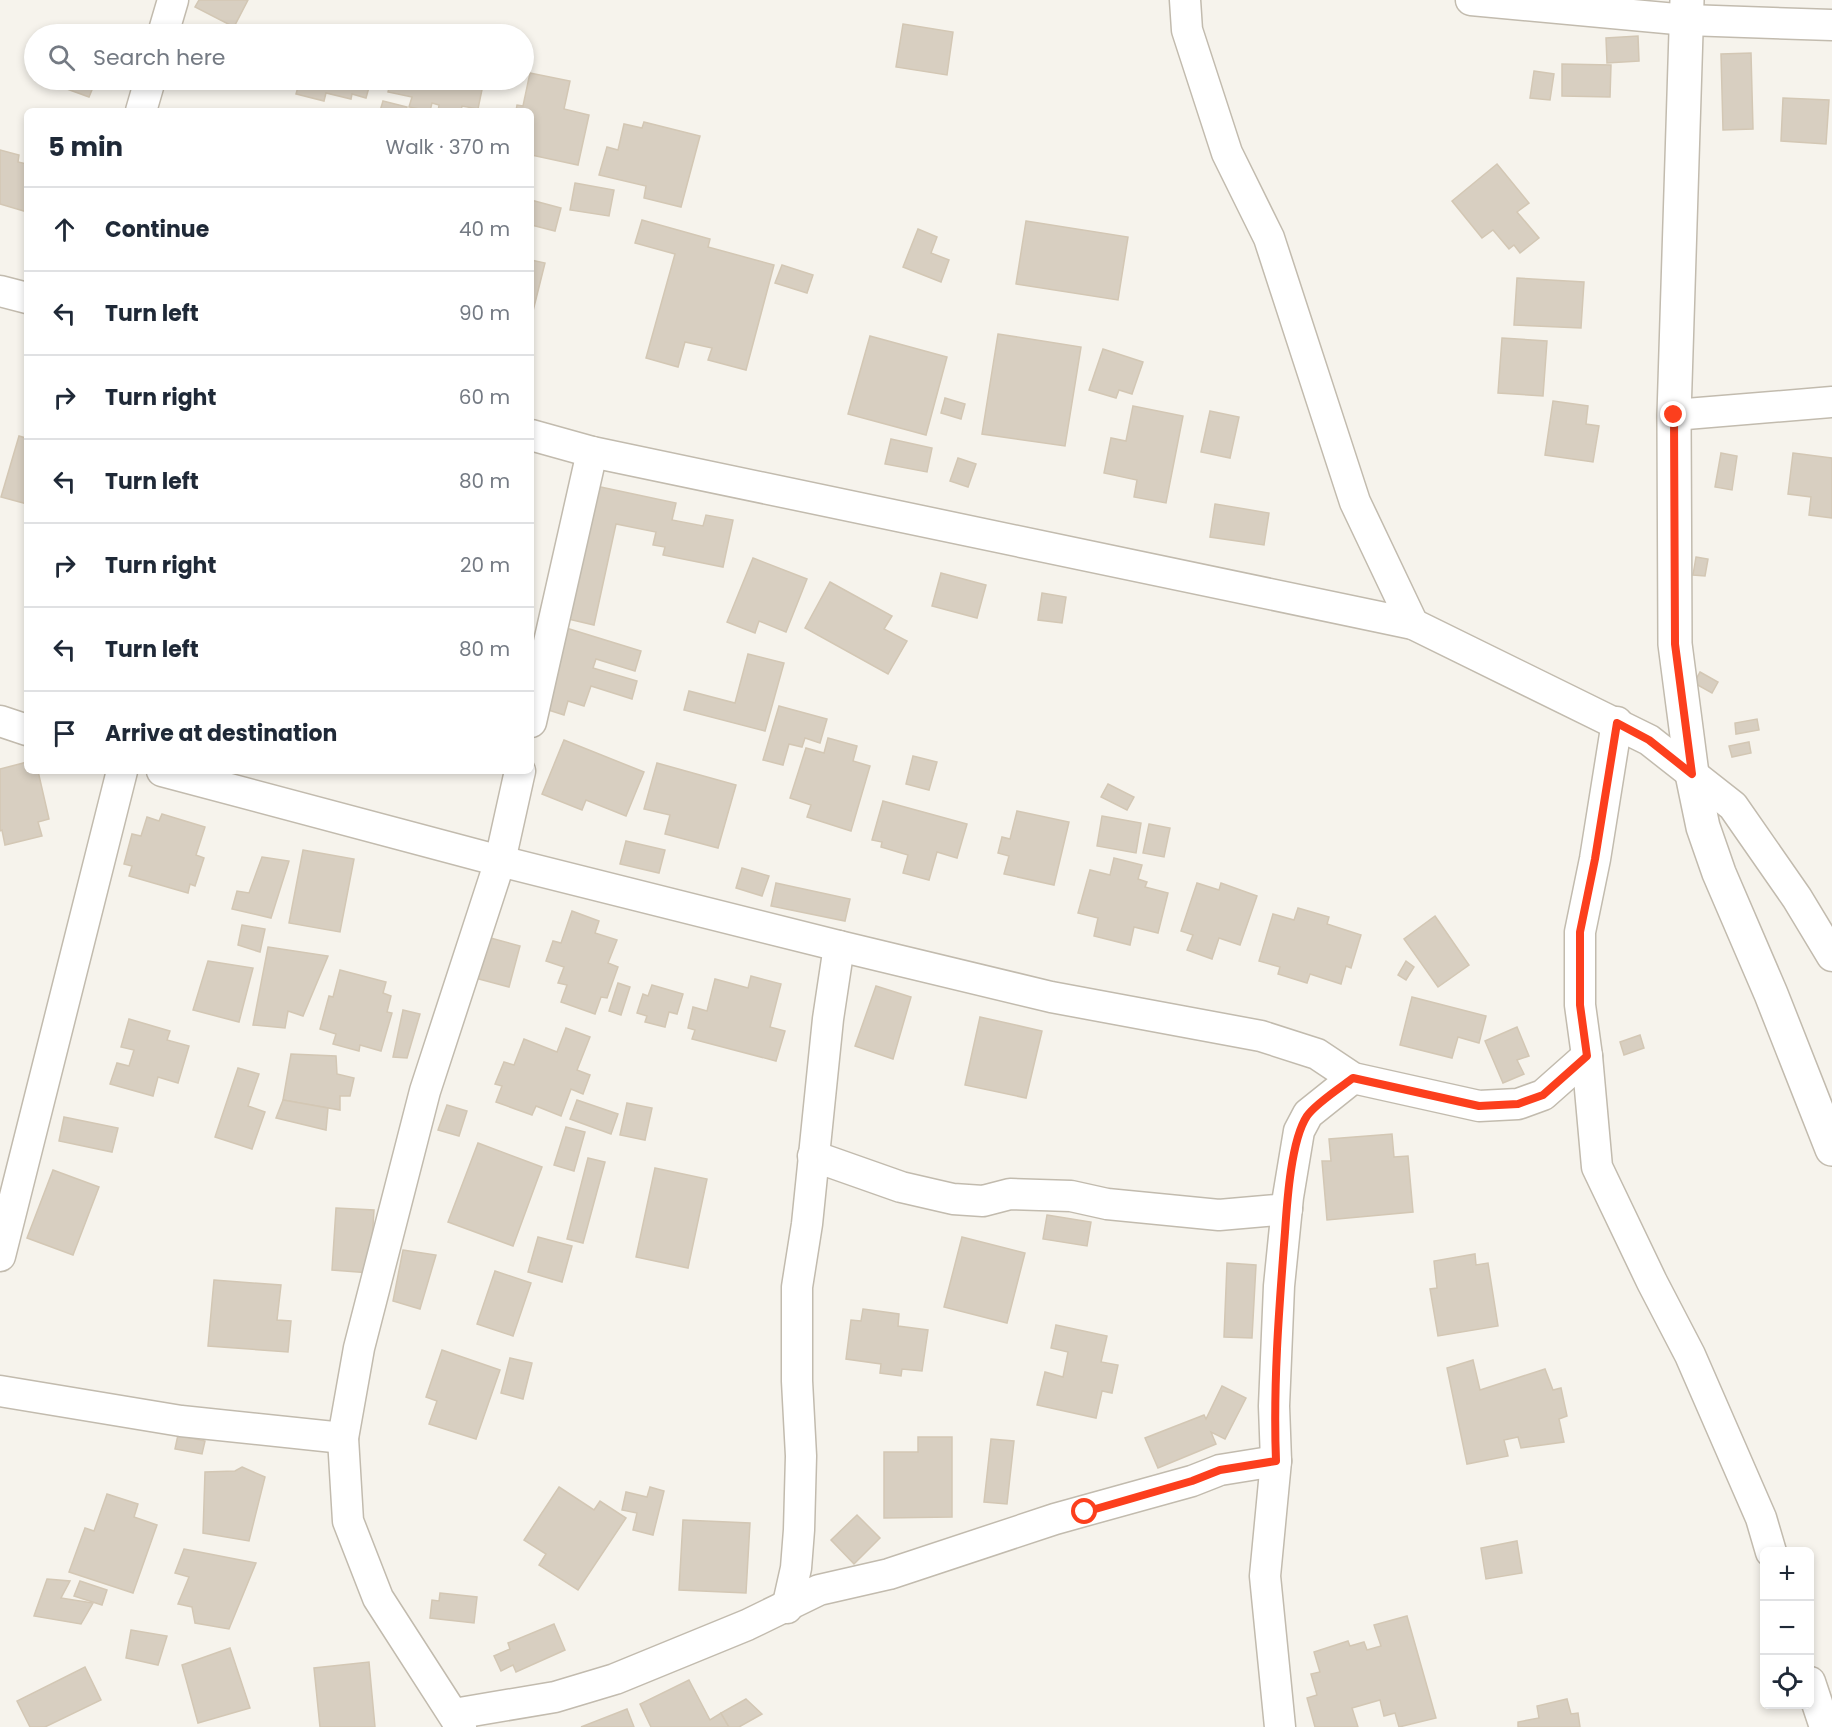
<!DOCTYPE html>
<meta charset="utf-8">
<style>
body{margin:0;font-family:Poppins,sans-serif;background:#f6f6f7;color:#1f2937}
.controls{position:absolute;right:18px;bottom:18px;display:grid;overflow:hidden;border-radius:9px;box-shadow:0 3px 9px #0003}
.controls button{width:54px;height:54px;display:grid;place-items:center;padding:0;border:0;border-bottom:2px solid #e0e1e3;background:#fff;color:#1f2937;font:30px sans-serif}
.stop{position:absolute;width:18px;height:18px;margin:-14px;border:4px solid #fc3f1d;border-radius:50%;background:#fff}
.stop.end{background:#fc3f1d;border-color:#fff;box-shadow:0 2px 6px #0008}
.list{margin:0;padding:0;list-style:none}
h2{display:flex;justify-content:space-between;align-items:center;height:78px;margin:0;padding:0 24px;font-size:26px}
h2 small{font-size:20px;font-weight:400;color:#747a83}
.list li{display:grid;grid-template-columns:39px 1fr auto;gap:18px;align-items:center;box-sizing:border-box;height:84px;padding:0 24px;border-top:2px solid #e0e1e3}
.list b{display:block;font-size:22px;white-space:nowrap}
.list em{font-size:20px;font-style:normal;color:#747a83}
.icon{flex:none;width:33px;height:33px;fill:none;stroke:currentColor;stroke-width:2;stroke-linecap:round;stroke-linejoin:round}
.map{position:relative;flex:none;width:1832px;height:1727px;overflow:hidden}
.search{position:absolute;background:#fff;box-shadow:0 3px 9px #0003;left:24px;top:24px;width:510px;height:66px;display:flex;align-items:center;gap:15px;box-sizing:border-box;padding:0 21px;border-radius:33px;color:#747a83;font-size:22px}
.panel{position:absolute;background:#fff;box-shadow:0 3px 9px #0003;left:24px;top:108px;width:510px;height:666px;border-radius:9px}
.map>svg:first-child{display:block}
.building{fill:#d8cfc1;stroke:#d3c7b4;stroke-width:1.5}
.lines{fill:none;stroke-linecap:round;stroke-linejoin:round}
.minor-casing{stroke:#c2bbae;stroke-width:33}
.tertiary-casing{stroke:#c2bbae;stroke-width:36}
.minor{stroke:#fff;stroke-width:30}
.tertiary{stroke:#fff;stroke-width:33}
.route{stroke:#fc3f1d;stroke-width:8}
</style>
<div class="map">
<svg width="1832" height="1727" viewBox="0 0 1832 1727">
<rect width="100%" height="100%" fill="#f6f3ec"/>
<g class="building">
<polygon points="199,0 248,0 234,27 195,7"/>
<polygon points="903,24 953,32 947,75 896,67"/>
<polygon points="1638,36 1639,61 1607,63 1606,38"/>
<polygon points="1751,53 1753,129 1723,130 1721,54"/>
<polygon points="1562,64 1611,65 1610,97 1562,96"/>
<polygon points="1534,71 1554,74 1550,100 1530,98"/>
<polygon points="530,73 570,81 564,109 589,115 578,165 531,155 531,111 516,111 517,105 523,106"/>
<polygon points="58,80 57,80 96,80 89,97 56,85"/>
<polygon points="300,80 371,80 366,98 352,94 351,99 326,93 324,101 296,94"/>
<polygon points="391,80 484,80 478,109 462,106 461,111 438,111 439,105 432,103 430,111 409,107 412,97 388,92"/>
<polygon points="1783,98 1829,100 1826,144 1781,141"/>
<polygon points="383,101 407,107 406,111 380,111"/>
<polygon points="644,122 700,136 681,207 644,198 646,186 599,175 607,147 618,150 624,124 642,128"/>
<polygon points="0,150 19,155 18,162 27,164 27,212 0,204"/>
<polygon points="1497,164 1529,203 1517,212 1539,238 1520,253 1514,245 1509,249 1493,230 1482,238 1452,201"/>
<polygon points="575,183 614,190 609,216 570,210"/>
<polygon points="531,200 561,208 555,231 531,225"/>
<polygon points="642,220 710,239 708,247 774,265 746,370 708,360 712,348 685,342 678,367 646,358 675,254 635,243"/>
<polygon points="1026,221 1128,237 1118,300 1016,284"/>
<polygon points="918,229 937,237 931,253 949,260 941,282 903,267"/>
<polygon points="531,260 545,263 531,319"/>
<polygon points="782,265 813,275 807,293 775,283"/>
<polygon points="1517,278 1584,282 1581,328 1514,325"/>
<polygon points="998,334 1081,347 1065,446 982,434"/>
<polygon points="870,336 947,357 926,435 848,414"/>
<polygon points="1502,338 1547,341 1543,396 1498,393"/>
<polygon points="1103,349 1143,362 1132,394 1119,390 1116,398 1089,390"/>
<polygon points="945,398 965,404 961,419 941,413"/>
<polygon points="1553,401 1588,406 1586,424 1599,426 1593,462 1545,455"/>
<polygon points="1133,406 1183,416 1166,503 1134,497 1137,480 1104,473 1111,438 1126,441"/>
<polygon points="1210,411 1239,417 1230,458 1201,452"/>
<polygon points="27,434 27,504 1,497 19,436 26,438"/>
<polygon points="891,439 932,448 927,472 885,464"/>
<polygon points="1721,453 1737,456 1732,490 1715,487"/>
<polygon points="1793,453 1832,458 1832,518 1809,515 1811,497 1788,494"/>
<polygon points="958,458 976,464 968,487 950,481"/>
<polygon points="596,486 676,503 672,520 703,526 706,515 733,520 723,567 663,555 665,547 653,545 656,532 616,524 594,625 568,619"/>
<polygon points="1215,504 1269,513 1264,545 1210,537"/>
<polygon points="1696,557 1708,559 1705,576 1693,575"/>
<polygon points="753,558 807,579 786,632 759,621 755,633 727,622"/>
<polygon points="941,573 986,585 977,618 932,606"/>
<polygon points="830,582 892,616 884,629 907,641 888,674 805,628"/>
<polygon points="1042,593 1066,597 1062,623 1038,620"/>
<polygon points="563,627 641,651 635,671 596,659 593,668 637,681 632,699 591,686 584,706 568,701 564,715 539,707"/>
<polygon points="748,654 784,663 765,731 684,710 689,691 735,703"/>
<polygon points="1700,672 1718,682 1712,693 1694,683"/>
<polygon points="779,706 827,719 820,743 805,738 802,747 789,744 783,765 763,760"/>
<polygon points="1757,719 1759,730 1736,734 1735,723"/>
<polygon points="828,738 857,746 853,761 870,766 851,831 807,817 811,805 790,798 806,748 824,753"/>
<polygon points="564,740 644,772 626,816 586,800 582,810 542,794"/>
<polygon points="1749,742 1751,753 1732,757 1729,746"/>
<polygon points="913,756 937,762 929,790 906,784"/>
<polygon points="27,762 27,771 38,771 49,819 38,822 42,836 5,845 2,830 0,831 0,769"/>
<polygon points="657,763 736,785 718,848 665,834 670,815 644,809"/>
<polygon points="1108,784 1134,797 1127,810 1101,797"/>
<polygon points="883,801 967,824 957,858 937,852 929,880 903,873 908,855 881,847 882,842 872,840"/>
<polygon points="1017,811 1069,822 1054,885 1004,874 1009,856 998,853 1002,837 1010,839"/>
<polygon points="162,814 205,827 196,855 204,858 195,886 190,884 188,893 129,876 132,866 124,864 132,834 141,836 147,817 159,821"/>
<polygon points="1102,816 1141,823 1136,853 1097,846"/>
<polygon points="1149,824 1170,828 1164,857 1143,853"/>
<polygon points="626,841 665,850 659,873 620,864"/>
<polygon points="303,850 354,859 340,932 289,923"/>
<polygon points="262,857 289,861 271,918 232,909 237,891 249,893"/>
<polygon points="1114,858 1142,865 1138,879 1147,882 1145,887 1168,893 1158,933 1134,927 1130,945 1094,936 1098,918 1078,913 1090,870 1110,875"/>
<polygon points="742,868 769,876 762,896 736,888"/>
<polygon points="776,883 850,899 845,921 771,906"/>
<polygon points="1197,883 1219,890 1221,883 1257,896 1240,945 1219,938 1212,959 1187,950 1193,935 1181,931"/>
<polygon points="1298,908 1329,917 1327,924 1361,935 1351,968 1346,966 1341,984 1310,974 1307,983 1278,974 1280,967 1259,961 1273,914 1294,920"/>
<polygon points="572,911 599,921 595,933 617,940 608,963 618,967 607,998 601,997 595,1014 561,1002 567,985 558,983 564,967 546,961 553,941 561,943"/>
<polygon points="1435,916 1469,965 1438,987 1404,939"/>
<polygon points="242,925 265,929 260,952 238,945"/>
<polygon points="487,937 520,946 509,987 475,978"/>
<polygon points="268,947 328,956 303,1016 288,1011 285,1028 253,1025"/>
<polygon points="208,961 253,968 239,1022 193,1010"/>
<polygon points="1406,961 1414,967 1406,980 1398,975"/>
<polygon points="340,970 386,982 383,993 391,996 387,1012 392,1013 381,1051 360,1045 359,1051 333,1044 336,1034 320,1029 329,996 333,997"/>
<polygon points="751,976 781,984 770,1027 785,1031 776,1061 692,1039 695,1030 688,1028 693,1007 707,1011 715,979 748,988"/>
<polygon points="618,983 630,987 621,1015 609,1011"/>
<polygon points="652,985 683,994 677,1014 669,1012 665,1027 645,1022 647,1016 637,1013 643,994 648,996"/>
<polygon points="876,986 911,997 893,1059 855,1046"/>
<polygon points="1412,997 1486,1016 1479,1043 1458,1037 1452,1058 1400,1045"/>
<polygon points="403,1010 420,1014 407,1058 393,1057"/>
<polygon points="980,1017 1042,1031 1026,1098 965,1085"/>
<polygon points="129,1019 170,1031 167,1040 189,1046 178,1083 158,1077 153,1096 110,1084 117,1063 129,1066 134,1050 121,1047"/>
<polygon points="1517,1027 1529,1056 1517,1060 1524,1074 1503,1083 1485,1041"/>
<polygon points="566,1028 590,1037 577,1070 590,1075 583,1094 571,1089 561,1116 536,1106 532,1115 496,1102 502,1086 495,1084 504,1062 514,1065 524,1039 557,1052"/>
<polygon points="1640,1035 1644,1048 1624,1055 1620,1042"/>
<polygon points="291,1054 336,1056 337,1074 354,1078 350,1096 340,1096 340,1110 283,1100"/>
<polygon points="238,1068 259,1074 248,1106 265,1112 252,1149 215,1137"/>
<polygon points="283,1100 328,1108 326,1130 276,1118"/>
<polygon points="577,1100 618,1114 611,1134 570,1119"/>
<polygon points="627,1103 652,1108 645,1140 620,1135"/>
<polygon points="447,1105 467,1111 459,1136 438,1130"/>
<polygon points="64,1117 118,1128 112,1152 59,1141"/>
<polygon points="566,1127 585,1132 574,1171 554,1165"/>
<polygon points="1392,1134 1394,1157 1408,1156 1413,1212 1327,1220 1322,1161 1331,1161 1329,1139"/>
<polygon points="478,1143 542,1167 513,1246 448,1222"/>
<polygon points="588,1158 605,1162 583,1243 567,1239"/>
<polygon points="655,1168 707,1179 688,1268 636,1257"/>
<polygon points="53,1170 99,1187 73,1255 27,1238"/>
<polygon points="336,1208 374,1210 370,1273 332,1270"/>
<polygon points="1047,1215 1091,1222 1087,1246 1043,1239"/>
<polygon points="538,1237 572,1246 562,1282 528,1272"/>
<polygon points="962,1237 1025,1253 1007,1323 944,1307"/>
<polygon points="403,1250 436,1255 420,1309 393,1301"/>
<polygon points="1475,1254 1476,1265 1488,1263 1498,1326 1438,1336 1430,1289 1437,1288 1434,1261"/>
<polygon points="1227,1263 1256,1265 1252,1338 1224,1337"/>
<polygon points="495,1271 531,1283 513,1336 477,1324"/>
<polygon points="214,1280 281,1285 277,1320 291,1321 288,1352 208,1346"/>
<polygon points="863,1309 899,1314 898,1326 928,1330 922,1371 902,1369 901,1376 880,1373 881,1364 846,1359 851,1320 861,1321"/>
<polygon points="1056,1325 1107,1336 1101,1362 1118,1365 1112,1393 1102,1391 1096,1418 1037,1405 1045,1372 1063,1377 1068,1352 1051,1348"/>
<polygon points="442,1350 500,1370 476,1439 429,1424 437,1401 426,1397"/>
<polygon points="510,1358 532,1363 523,1399 501,1393"/>
<polygon points="1473,1360 1480,1390 1545,1369 1553,1390 1561,1388 1567,1416 1559,1419 1564,1442 1521,1448 1518,1437 1504,1440 1508,1456 1467,1464 1447,1368"/>
<polygon points="1222,1386 1246,1398 1225,1439 1211,1432 1216,1444 1158,1468 1145,1438 1204,1415 1206,1419"/>
<polygon points="178,1435 205,1441 202,1454 175,1449"/>
<polygon points="918,1437 952,1437 952,1517 884,1518 884,1452 918,1452"/>
<polygon points="991,1439 1014,1441 1007,1504 984,1502"/>
<polygon points="242,1467 265,1477 249,1541 203,1533 205,1472 235,1471"/>
<polygon points="559,1487 594,1510 600,1501 626,1518 578,1590 539,1565 546,1554 524,1540"/>
<polygon points="650,1487 664,1491 653,1535 633,1530 637,1513 622,1510 626,1492 647,1497"/>
<polygon points="107,1494 138,1504 134,1517 157,1525 133,1593 69,1572 85,1528 94,1531"/>
<polygon points="857,1515 880,1538 854,1564 831,1540"/>
<polygon points="683,1520 750,1523 746,1593 679,1590"/>
<polygon points="1517,1541 1522,1573 1486,1579 1481,1548"/>
<polygon points="184,1549 256,1563 229,1629 195,1623 192,1607 178,1604 189,1577 175,1573"/>
<polygon points="47,1579 70,1581 61,1598 93,1603 81,1624 34,1616"/>
<polygon points="80,1581 107,1590 102,1605 74,1596"/>
<polygon points="440,1593 477,1597 474,1623 430,1618 432,1600 439,1601"/>
<polygon points="1407,1616 1436,1718 1399,1727 1395,1713 1384,1716 1380,1700 1352,1708 1358,1727 1315,1727 1307,1698 1317,1695 1311,1674 1320,1672 1314,1652 1348,1641 1350,1646 1364,1642 1367,1650 1381,1646 1374,1625"/>
<polygon points="554,1624 565,1650 516,1672 513,1665 501,1671 494,1656 510,1649 508,1643"/>
<polygon points="131,1630 167,1636 158,1665 126,1658"/>
<polygon points="230,1648 250,1708 198,1723 182,1665"/>
<polygon points="369,1662 375,1727 320,1727 314,1668"/>
<polygon points="85,1667 101,1700 45,1727 30,1727 17,1701"/>
<polygon points="689,1680 710,1720 721,1713 729,1727 651,1727 640,1704"/>
<polygon points="746,1699 762,1714 739,1727 729,1727 721,1713"/>
<polygon points="1567,1699 1571,1714 1578,1713 1580,1727 1518,1727 1518,1722 1539,1718 1537,1706"/>
<polygon points="627,1709 634,1727 581,1727"/>
</g>
<g class="lines">
<g class="minor-casing">
<g id="minor">
<polyline points="1185,0 1187,30 1227,153 1269,238 1355,502 1413,624"/>
<polyline points="1471,0 1687,20 1832,25"/>
<polyline points="163,34 173,0"/>
<polyline points="141,111 150,80"/>
<polyline points="0,291 27,298"/>
<polyline points="1674,415 1832,402"/>
<polyline points="531,435 592,452 1413,624 1649,740 1733,806 1797,898 1832,956"/>
<polyline points="0,721 27,730"/>
<polyline points="531,722 592,452"/>
<polyline points="1617,722 1595,859 1580,932 1580,1005 1587,1056 1597,1167 1652,1282 1690,1355 1761,1518 1771,1552"/>
<polyline points="162,771 500,861 839,946 1051,997 1261,1036 1317,1054 1353,1078 1479,1106 1518,1104 1543,1095 1587,1056"/>
<polyline points="813,1156 901,1187 953,1199 983,1201 1010,1194 1071,1196 1107,1204 1219,1215 1287,1209"/>
<polyline points="0,1256 122,771"/>
<polyline points="0,1391 181,1421 343,1438"/>
<polyline points="787,1608 796,1568 799,1530 801,1456 797,1381 797,1287 807,1224 828,1019 839,946"/>
<polyline points="1810,1682 1825,1727"/>
<polyline points="454,1714 555,1697 615,1679 747,1625 819,1590 889,1574 1055,1519 1192,1481 1220,1470 1276,1461"/>
<polyline points="461,1727 378,1598 348,1521 343,1438 359,1348 425,1091 500,861 520,771"/>
<polyline points="1280,1727 1265,1576 1276,1461 1274,1406 1279,1286 1288,1197 1299,1131 1308,1114 1353,1078"/>
</g>
</g>
<g class="tertiary-casing">
<polyline id="tertiary" points="1687,0 1674,415 1675,644 1692,774 1703,827 1719,873 1771,994 1832,1149"/>
</g>
<use href="#minor" class="minor"/>
<use href="#tertiary" class="tertiary"/>
</g>
<g class="lines">
<path class="route" d="M1085,1512L1192,1481L1220,1470L1276,1461C1273,1384 1279,1309 1285,1232C1287,1202 1291,1140 1307,1116C1315,1104 1341,1087 1353,1078L1479,1106L1518,1104L1543,1095L1587,1056L1580,1005V932L1595,859L1617,723L1649,740L1692,774L1675,644L1674,415"/>
</g>
</svg>
<div class="controls">
<button>+</button>
<button>−</button>
<button><svg class="icon" aria-label="locate" viewBox="0 0 24 24"><circle cx="12" cy="12" r="6"/><path d="M12 2v4M12 18v4M2 12h4M18 12h4"/></svg></button>
</div>
<div class="stop" style="left:1085px;top:1512px"></div>
<div class="stop end" style="left:1674px;top:415px"></div>
<div class="search"><svg class="icon" aria-label="search" viewBox="0 0 24 24"><circle cx="10" cy="10" r="6"/><path d="M15 15l6 6"/></svg>Search here</div>
<section class="panel">
<h2>5 min<small>Walk · 370 m</small></h2>
<ul class="list">
<li><svg class="icon" aria-label="ahead" viewBox="0 0 24 24"><path d="M12 20V5M6 11l6-6 6 6"/></svg><div><b>Continue</b></div><em>40 m</em></li>
<li><svg class="icon" aria-label="left" viewBox="0 0 24 24"><path d="M17 20v-9H6M10 6l-5 5 5 5"/></svg><div><b>Turn left</b></div><em>90 m</em></li>
<li><svg class="icon" aria-label="right" viewBox="0 0 24 24"><path d="M7 20v-9h11M14 6l5 5-5 5"/></svg><div><b>Turn right</b></div><em>60 m</em></li>
<li><svg class="icon" aria-label="left" viewBox="0 0 24 24"><path d="M17 20v-9H6M10 6l-5 5 5 5"/></svg><div><b>Turn left</b></div><em>80 m</em></li>
<li><svg class="icon" aria-label="right" viewBox="0 0 24 24"><path d="M7 20v-9h11M14 6l5 5-5 5"/></svg><div><b>Turn right</b></div><em>20 m</em></li>
<li><svg class="icon" aria-label="left" viewBox="0 0 24 24"><path d="M17 20v-9H6M10 6l-5 5 5 5"/></svg><div><b>Turn left</b></div><em>80 m</em></li>
<li><svg class="icon" aria-label="arrive" viewBox="0 0 24 24"><path d="M6 21V4h12l-3 4 3 4H6"/></svg><div><b>Arrive at destination</b></div></li>
</ul>
</section>
</div>
